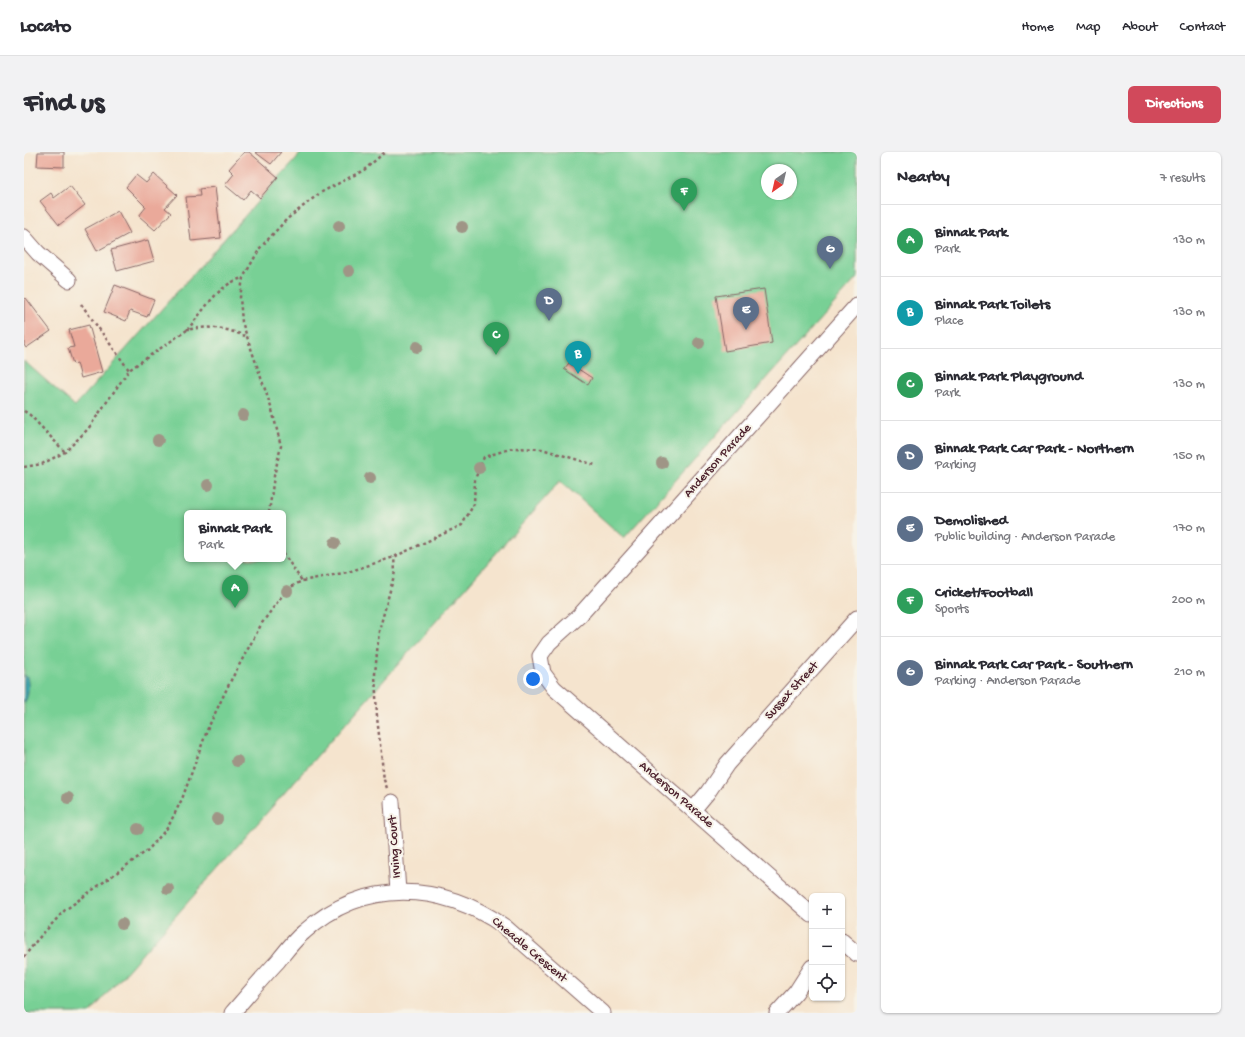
<!DOCTYPE html>
<meta charset="utf-8">
<style>
body{margin:0;font-family:"Gochi Hand",sans-serif;background:#f2f2f3;color:#2b2b33}
.controls{position:absolute;right:12px;bottom:12px;display:grid;overflow:hidden;border-radius:6px;box-shadow:0 1px 3px #0004}
.controls button{width:36px;height:36px;display:grid;place-items:center;padding:0;border:0;border-bottom:1px solid #e1e1e2;background:#fff;color:#2b2b33;font:20px sans-serif}
.compass{position:absolute;left:737px;top:12px;width:36px;height:36px;border-radius:50%;background:#fff;box-shadow:0 1px 3px #0004;rotate:214deg}
.you{position:absolute;left:509px;top:527px;width:14px;height:14px;margin:-10px;border:3px solid #fff;border-radius:50%;background:#1a73e8;box-shadow:0 0 0 6px #1a73e833}
.badge{display:grid;place-items:center;width:26px;height:26px;border-radius:50%;background:#d1495b;color:#fff;font-size:13px;font-weight:700}
.pin{position:absolute;translate:-50% -33px;filter:drop-shadow(0 1px 2px #0008)}
.pin::after{content:'';position:absolute;top:21px;width:14px;height:12px;background:inherit;clip-path:polygon(0 0,100% 0,50% 100%)}
.popup{position:absolute;left:160px;top:358px;width:102px;height:52px;box-sizing:border-box;display:grid;place-content:center;border-radius:6px;background:#fff;filter:drop-shadow(0 1px 3px #0005);font-size:13px;white-space:nowrap;color:#7c7c81}
.popup b{font-size:15px;color:#2b2b33}
.popup::after{content:'';position:absolute;left:50%;top:100%;margin-left:-8px;border:8px solid transparent;border-top-color:#fff}
.list{margin:0;padding:0;list-style:none}
h2{display:flex;justify-content:space-between;align-items:center;height:52px;margin:0;padding:0 16px;font-size:17px}
h2 small{font-size:13px;font-weight:400;color:#7c7c81}
.list li{display:grid;grid-template-columns:26px 1fr auto;gap:12px;align-items:center;box-sizing:border-box;height:72px;padding:0 16px;border-top:1px solid #e1e1e2}
.list b{display:block;font-size:15px;white-space:nowrap}
.list p{margin:0;font-size:13px;white-space:nowrap;color:#7c7c81}
.list em{font-size:13px;font-style:normal;color:#7c7c81}
.icon{flex:none;width:22px;height:22px;fill:none;stroke:currentColor;stroke-width:2;stroke-linecap:round;stroke-linejoin:round}
.map{position:relative;flex:none;width:833px;height:861px;overflow:hidden;border-radius:6px}
header{display:flex;align-items:center;gap:24px;box-sizing:border-box;height:56px;padding:0 20px;background:#fff;border-bottom:1px solid #e1e1e2}
header strong{font-size:19px}
nav{display:flex;gap:22px;margin-inline-start:auto;font-size:14px}
.intro{display:flex;align-items:center;justify-content:space-between;box-sizing:border-box;height:96px;padding:0 24px}
h1{margin:0;font-size:28px}
.button{padding:10px 18px;border-radius:6px;background:#d1495b;color:#fff;font-size:14px;font-weight:700}
main{display:flex;gap:24px;padding:0 24px}
aside{flex:1;background:#fff;border-radius:6px;box-shadow:0 1px 3px #0004}
.map>svg:first-child{display:block}
.green{fill:#78d095;stroke:#617860;fill-rule:evenodd}
.water{fill:#3cadb6;stroke:#436670}
.building{fill:#eaa99a}
.lines{fill:none;stroke-linecap:round;stroke-linejoin:round}
.street-casing{stroke:#866464;stroke-width:17}
.path{stroke:#866464;stroke-width:2.5;stroke-dasharray:3 3;stroke-linecap:butt}
.street{stroke:#fff;stroke-width:15}
.tree{fill:#9f9586}
.labels{text-anchor:middle;dominant-baseline:central;stroke-width:4;stroke-linejoin:round;paint-order:stroke}
.street-label{font-size:13px;fill:#4a1f2b;stroke:#f7f3e8}
</style>
<header>
<strong>Locato</strong>
<nav><a>Home</a><a>Map</a><a>About</a><a>Contact</a></nav>
</header>
<div class="intro"><h1>Find us</h1><a class="button">Directions</a></div>
<main>
<div class="map">
<svg width="833" height="861" viewBox="0 0 833 861">
<rect width="100%" height="100%" fill="#f7f3e8"/>
<filter id="ink" filterUnits="userSpaceOnUse"><feTurbulence type="fractalNoise" baseFrequency=".025" numOctaves="2"/><feDisplacementMap in="SourceGraphic" scale="8" xChannelSelector="R" yChannelSelector="G"/><feConvolveMatrix kernelMatrix="1 2 1 2 8 2 1 2 1" color-interpolation-filters="sRGB"/></filter>
<filter id="wash" filterUnits="userSpaceOnUse"><feTurbulence type="fractalNoise" baseFrequency=".012" numOctaves="4" result="noise"/><feDisplacementMap in="SourceGraphic" scale="16" xChannelSelector="R" yChannelSelector="G"/><feGaussianBlur stdDeviation="0.9" result="paint"/><feColorMatrix in="noise" values="0 0 0 0 0 0 0 0 0 0 0 0 0 0 0 0 0 1.4 0 .05"/><feComposite in="paint" operator="in"/></filter>
<g filter="url(#wash)">
<rect width="100%" height="100%" fill="#f5e4ce"/>
<path class="green" d="M278,0H833V126L600,386L536,329L66,861H0V209L51,254ZM743,18H767V42H743ZM163,361H259V407H163Z"/>
<path class="water" d="M0,523L3,525C5,533 5,545 0,551Z"/>
<g id="blocks">
<g class="building">
<polygon points="14,0 40,0 40,15 13,14"/>
<polygon points="220,0 225,0 254,25 236,46 227,38 219,48 201,33 210,22 205,17"/>
<polygon points="231,0 257,0 247,12"/>
<polygon points="130,22 153,43 141,56 147,61 131,78 115,64 122,55 102,35 112,23 122,31"/>
<polygon points="46,34 61,53 35,73 16,49 27,41 30,46"/>
<polygon points="191,35 197,86 167,89 162,45 176,44 175,37"/>
<polygon points="94,59 106,81 73,99 61,77"/>
<polygon points="124,88 130,109 93,119 87,98"/>
<polygon points="91,133 130,148 123,165 106,159 102,169 80,160"/>
<polygon points="740,137 748,191 701,199 692,144"/>
<polygon points="2,146 27,179 2,196 0,193 0,147"/>
<polygon points="65,173 78,220 57,226 53,211 49,212 44,196 50,195 45,178"/>
<polygon points="545,211 568,226 564,233 540,217"/>
</g>
</g>
</g>
<g filter="url(#ink)">
<use href="#blocks" fill-opacity="0" stroke="#866464" stroke-width="1"/>
<g class="lines">
<g class="street-casing">
<g id="street">
<polyline points="0,85 14,101 45,128"/>
<polyline points="368,650 374,740"/>
<polyline points="669,658 684,640 703,612 833,466"/>
<polyline points="788,763 530,536 519,521 516,504 525,491 555,464 641,368 833,153"/>
<polyline points="818,789 833,802"/>
<path d="M208,861C223,844 238,826 254,809C262,799 270,788 280,780C340,726 417,730 481,775L579,861"/>
<polyline points="753,861 772,840 788,815"/>
</g>
</g>
<g class="path">
<polyline points="57,152 105,218"/>
<path d="M163,178C179,160 195,131 219,126"/>
<polyline points="0,259 6,263 41,300"/>
<path d="M0,315L18,312L41,300L64,277L105,218L163,178C183,173 202,176 221,184"/>
<polyline points="245,361 250,324 257,294 248,258 218,170 216,145 219,126 236,96 263,67 296,41 340,18 361,0"/>
<polyline points="259,401 278,429"/>
<polyline points="363,636 360,628 353,565 351,522 355,479 371,420 370,405"/>
<polyline points="0,805 13,788 41,758 124,698 144,675 158,647 184,576 206,530 238,471 263,437 278,429 324,420 370,405 438,373 450,352 451,327 460,305 489,296 518,297 571,313"/>
</g>
<use href="#street" class="street"/>
</g>
<g class="tree">
<circle cx="315" cy="74" r="6"/>
<circle cx="438" cy="75" r="6"/>
<circle cx="325" cy="119" r="6"/>
<circle cx="675" cy="191" r="6"/>
<circle cx="393" cy="195" r="6"/>
<circle cx="219" cy="263" r="6"/>
<circle cx="134" cy="288" r="6"/>
<circle cx="638" cy="311" r="6"/>
<circle cx="455" cy="316" r="6"/>
<circle cx="346" cy="326" r="6"/>
<circle cx="184" cy="333" r="6"/>
<circle cx="311" cy="391" r="6"/>
<circle cx="263" cy="439" r="6"/>
<circle cx="213" cy="609" r="6"/>
<circle cx="44" cy="646" r="6"/>
<circle cx="193" cy="667" r="6"/>
<circle cx="114" cy="677" r="6"/>
<circle cx="144" cy="737" r="6"/>
<circle cx="98" cy="772" r="6"/>
</g>
</g>
<g class="labels">
<g class="street-label">
<text transform="translate(694 309) rotate(-48)">Anderson Parade</text>
<text transform="translate(768 539) rotate(-48)">Sussex Street</text>
<text transform="translate(652 643) rotate(41)">Anderson Parade</text>
<text transform="translate(371 695) rotate(-94)">Irving Court</text>
<text transform="translate(505 798) rotate(40)">Cheadle Crescent</text>
</g>
</g>
</svg>
<div class="controls">
<button>+</button>
<button>−</button>
<button><svg class="icon" aria-label="locate" viewBox="0 0 24 24"><circle cx="12" cy="12" r="6"/><path d="M12 2v4M12 18v4M2 12h4M18 12h4"/></svg></button>
</div>
<svg class="compass" viewBox="-18 -18 36 36"><path d="M0-13l5 13h-10z" fill="#e53935"/><path d="M0 13l5-13h-10z" fill="#7c7c81"/></svg>
<div class="you"></div>
<div class="pin badge" style="left:211px;top:456px;background:#2e9e5b">A</div>
<div class="popup"><b>Binnak Park</b>Park</div>
<div class="pin badge" style="left:554px;top:222px;background:#0f9aa8">B</div>
<div class="pin badge" style="left:472px;top:203px;background:#2e9e5b">C</div>
<div class="pin badge" style="left:525px;top:169px;background:#5c6f8a">D</div>
<div class="pin badge" style="left:722px;top:178px;background:#5c6f8a">E</div>
<div class="pin badge" style="left:660px;top:59px;background:#2e9e5b">F</div>
<div class="pin badge" style="left:806px;top:117px;background:#5c6f8a">G</div>
</div>
<aside>
<h2>Nearby<small>7 results</small></h2>
<ul class="list">
<li><span class="badge" style="background:#2e9e5b">A</span><div><b>Binnak Park</b><p>Park</p></div><em>130 m</em></li>
<li><span class="badge" style="background:#0f9aa8">B</span><div><b>Binnak Park Toilets</b><p>Place</p></div><em>130 m</em></li>
<li><span class="badge" style="background:#2e9e5b">C</span><div><b>Binnak Park Playground</b><p>Park</p></div><em>130 m</em></li>
<li><span class="badge" style="background:#5c6f8a">D</span><div><b>Binnak Park Car Park - Northern</b><p>Parking</p></div><em>150 m</em></li>
<li><span class="badge" style="background:#5c6f8a">E</span><div><b>Demolished</b><p>Public building · Anderson Parade</p></div><em>170 m</em></li>
<li><span class="badge" style="background:#2e9e5b">F</span><div><b>Cricket/Football</b><p>Sports</p></div><em>200 m</em></li>
<li><span class="badge" style="background:#5c6f8a">G</span><div><b>Binnak Park Car Park - Southern</b><p>Parking · Anderson Parade</p></div><em>210 m</em></li>
</ul>
</aside>
</main>
